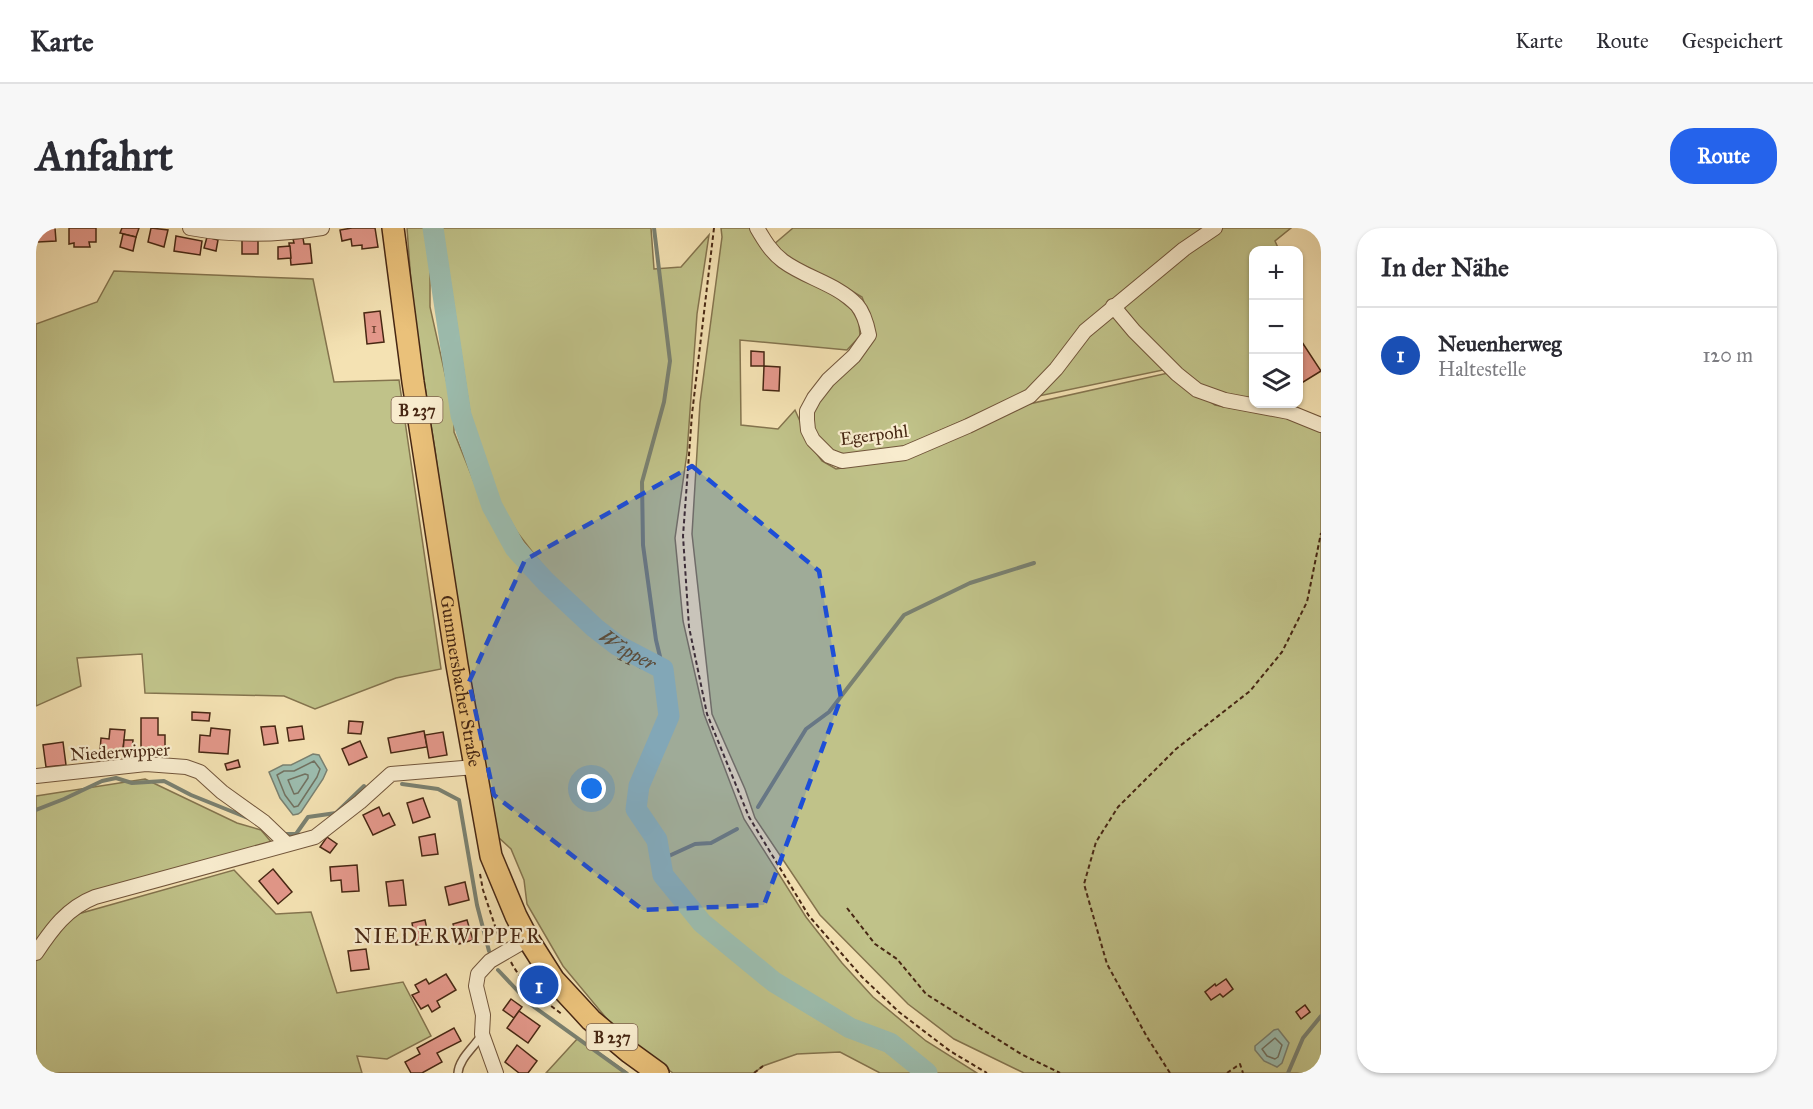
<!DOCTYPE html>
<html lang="de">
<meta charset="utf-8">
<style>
body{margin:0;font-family:"IM FELL Great Primer",serif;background:#f7f7f7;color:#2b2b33}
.controls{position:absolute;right:18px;top:18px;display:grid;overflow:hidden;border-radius:12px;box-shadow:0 2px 4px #0004}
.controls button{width:54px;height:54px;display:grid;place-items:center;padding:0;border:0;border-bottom:2px solid #e1e1e2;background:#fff;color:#2b2b33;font:30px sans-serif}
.you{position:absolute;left:556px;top:561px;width:21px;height:21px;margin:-15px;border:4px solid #fff;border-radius:50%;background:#1a73e8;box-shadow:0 0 0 9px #1a73e833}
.badge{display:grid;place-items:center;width:39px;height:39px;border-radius:50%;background:#2563eb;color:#fff;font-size:20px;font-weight:700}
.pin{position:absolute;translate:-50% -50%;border:3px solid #fff;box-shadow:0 2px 6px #0006}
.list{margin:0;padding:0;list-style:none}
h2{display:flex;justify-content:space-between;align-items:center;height:78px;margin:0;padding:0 24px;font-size:26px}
h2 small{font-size:20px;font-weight:400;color:#7c7c81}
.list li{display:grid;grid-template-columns:39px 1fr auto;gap:18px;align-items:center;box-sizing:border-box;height:96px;padding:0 24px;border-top:2px solid #e1e1e2}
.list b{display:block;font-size:22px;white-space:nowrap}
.list p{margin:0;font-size:20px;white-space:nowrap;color:#7c7c81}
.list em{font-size:20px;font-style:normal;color:#7c7c81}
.icon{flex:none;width:33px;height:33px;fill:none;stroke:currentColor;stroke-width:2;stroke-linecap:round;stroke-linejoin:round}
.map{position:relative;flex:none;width:1285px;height:845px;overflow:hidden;border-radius:24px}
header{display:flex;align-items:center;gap:36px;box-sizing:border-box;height:84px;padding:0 30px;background:#fff;border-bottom:2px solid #e1e1e2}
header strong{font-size:28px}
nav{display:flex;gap:33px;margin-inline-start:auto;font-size:21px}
.intro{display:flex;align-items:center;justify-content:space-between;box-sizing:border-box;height:144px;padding:0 36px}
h1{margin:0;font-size:42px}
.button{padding:15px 27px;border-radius:24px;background:#2563eb;color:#fff;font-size:21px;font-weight:700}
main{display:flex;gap:36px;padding:0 36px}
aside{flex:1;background:#fff;border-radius:24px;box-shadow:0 2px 4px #0004}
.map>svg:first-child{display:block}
.green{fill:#c0c289;stroke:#84744e;stroke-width:1.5}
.water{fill:#9cbdaf;stroke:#7a8171;stroke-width:1.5}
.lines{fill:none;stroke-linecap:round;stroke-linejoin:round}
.shore{stroke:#727261;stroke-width:1.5}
.stream{stroke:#7a8171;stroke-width:4}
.river{stroke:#9cbdaf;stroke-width:21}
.building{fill:#e4988b;stroke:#472713;stroke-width:1.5}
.service-casing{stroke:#72563b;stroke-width:10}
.minor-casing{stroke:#72563b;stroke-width:16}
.primary-casing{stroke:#472713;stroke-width:24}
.path{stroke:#472713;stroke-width:2;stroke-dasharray:4.5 3;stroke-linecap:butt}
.service{stroke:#f8ecce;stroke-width:7}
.minor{stroke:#f8ecce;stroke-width:14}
.primary{stroke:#eac17a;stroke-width:21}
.marked{fill:#1d4ed8;fill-opacity:0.2;stroke:#1d4ed8;stroke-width:4.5;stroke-dasharray:12 8;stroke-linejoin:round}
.labels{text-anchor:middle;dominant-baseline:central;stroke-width:4.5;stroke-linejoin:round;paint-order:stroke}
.number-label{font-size:15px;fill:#6e4331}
.shield{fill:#f8ecce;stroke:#7c624b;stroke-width:1.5}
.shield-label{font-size:16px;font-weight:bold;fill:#472713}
.street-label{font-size:18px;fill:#472713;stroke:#f8ecce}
.water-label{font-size:20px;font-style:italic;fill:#5c4c3a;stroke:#f8ecce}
.quarter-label{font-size:21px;letter-spacing:1.5px;fill:#472713;stroke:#f8ecce}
</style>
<header>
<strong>Karte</strong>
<nav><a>Karte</a><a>Route</a><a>Gespeichert</a></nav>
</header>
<div class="intro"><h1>Anfahrt</h1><a class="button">Route</a></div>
<main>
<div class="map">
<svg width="1285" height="845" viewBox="0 0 1285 845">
<rect width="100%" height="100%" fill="#f4e2b3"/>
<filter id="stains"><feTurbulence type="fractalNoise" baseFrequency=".00333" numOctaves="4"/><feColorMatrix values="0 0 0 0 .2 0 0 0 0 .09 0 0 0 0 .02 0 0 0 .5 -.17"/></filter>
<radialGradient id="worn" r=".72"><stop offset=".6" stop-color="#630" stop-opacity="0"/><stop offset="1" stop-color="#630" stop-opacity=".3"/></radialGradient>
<g class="green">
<polygon points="371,0 392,0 394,17 394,79 418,186 418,204 449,281 479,328 512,366 576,420 604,440 608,423 581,410 518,352 481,304 459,267 434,185 406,0 615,0 618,41 645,39 673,7 661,86 651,225 639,310 647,393 668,486 708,591 770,689 806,735 837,769 890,813 941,845 844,845 804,824 761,826 727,838 718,845 637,845 594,815 576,797 527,738 491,676 488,652 475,621 461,608 429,439 399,222 377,82"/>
<polygon points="685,0 715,0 744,36 800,69 816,82 823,95 824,108 811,122 704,112 705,197 742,201 759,182 775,218 786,233 800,241 870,229 966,182 1132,145 1179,177 1252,190 1285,203 1285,845 988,845 918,811 872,776 784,687 719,590 709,561 676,486 656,306 664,175 686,9"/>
<polygon points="757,0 1255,0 1239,13 1243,22 1218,22 1217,174 1189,169 1160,155 1141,139 965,176 869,218 807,228 789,220 779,210 776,186 779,174 835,93 826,69 809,59 749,30 737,17"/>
<polygon points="78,43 277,51 298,154 363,152 405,441 360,450 279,481 248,468 109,465 106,426 41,430 45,458 0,478 0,96 61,74"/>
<polygon points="109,551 201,595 225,602 237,616 43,670 16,692 0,716 0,568"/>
<polygon points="198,642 240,686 275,684 301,765 367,754 395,808 351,831 321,828 326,845 0,845 0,732 19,705 42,686"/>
<polygon points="542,810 592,845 510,845"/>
</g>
<g class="water">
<polygon points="277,526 283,527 291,542 287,551 265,584 262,586 257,587 244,570 233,544 247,537 255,537"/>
<polygon points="1242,801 1253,815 1246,835 1241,839 1228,833 1219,822 1219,818 1238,802"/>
</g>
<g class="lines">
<g class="shore">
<polygon points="278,533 284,541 281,549 262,578 258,579 249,567 241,547 248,543 258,543"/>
<polygon points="269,546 272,547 272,550 262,565 258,566 252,552"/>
<polygon points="1239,810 1246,817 1242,829 1239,831 1231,828 1226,821"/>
</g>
<g class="stream">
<polyline points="618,0 634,133 628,174 606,254 607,317 620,412 627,441"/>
<polyline points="366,556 402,561 423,572 441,677 453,723"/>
<polyline points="722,579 770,501 793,484 868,387 934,355 998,335"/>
<polyline points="0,582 28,571 66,553 80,550 96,555 128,553 155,567 212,590"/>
<polyline points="248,606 260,606 272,589 300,585 328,558"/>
<polyline points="624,632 659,616 675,615 701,601"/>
<polyline points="462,742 494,776 590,845"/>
<polyline points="1252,845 1267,810 1285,788"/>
</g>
<path class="river" id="s1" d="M397,0L425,187L456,278L479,320L510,354L559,400L581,417L627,441L633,488L603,558L600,581L621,612L627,647L666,695L738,754L814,800L854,815L891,845"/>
</g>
<g class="building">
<polygon points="2,0 19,0 20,13 2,14"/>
<polygon points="33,0 60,0 60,14 53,14 54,19 38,19 38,15 33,16"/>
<polygon points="86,0 103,0 100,9 84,5"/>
<polygon points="115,0 132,2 128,19 112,14"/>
<polygon points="316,0 339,0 342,19 326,21 326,17 316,18 315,11 306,13 304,2"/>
<polygon points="87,6 100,9 97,23 84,19"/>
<polygon points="140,8 166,13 164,27 138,23"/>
<polygon points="171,9 182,12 180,23 168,20"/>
<polygon points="206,9 222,10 222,26 206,26"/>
<polygon points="267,10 268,16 274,16 276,35 255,37 253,15 258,15 257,11"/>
<polygon points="254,18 255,30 242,31 242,19"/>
<polygon points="344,83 348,114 331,116 328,85"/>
<polygon points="1262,108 1285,143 1264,156 1262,153"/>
<polygon points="715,123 728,124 728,138 715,138"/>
<polygon points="728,138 744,139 743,163 727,162"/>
<polygon points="156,484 174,485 173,493 156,492"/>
<polygon points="105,490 122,490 122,507 129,507 129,522 105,523"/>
<polygon points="313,493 327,494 325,506 312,505"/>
<polygon points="239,498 242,515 228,517 225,499"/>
<polygon points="266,498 268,511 253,513 251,500"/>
<polygon points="175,500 194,502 192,526 163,524 164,507 174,508"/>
<polygon points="74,501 89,502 87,521 82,521 82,525 64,523 65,510 73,511"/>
<polygon points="388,503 391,519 355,525 352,510"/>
<polygon points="407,504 411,527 393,530 389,507"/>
<polygon points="88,512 97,512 96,524 87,523"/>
<polygon points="324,513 331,529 313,537 306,521"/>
<polygon points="27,514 30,537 10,539 7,517"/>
<polygon points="202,532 204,539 191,542 189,536"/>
<polygon points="387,570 394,589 377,595 371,575"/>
<polygon points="343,579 347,588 353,585 359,597 337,607 327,587"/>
<polygon points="399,606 402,626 386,628 383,609"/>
<polygon points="291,609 301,616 294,625 284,619"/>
<polygon points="321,637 323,663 306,664 305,652 295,653 294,639"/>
<polygon points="237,641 256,664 242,676 223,653"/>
<polygon points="367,652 370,677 353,678 350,654"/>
<polygon points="429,654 433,672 413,677 409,659"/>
<polygon points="389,692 394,715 380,717 376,695"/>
<polygon points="431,692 437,712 423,716 417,696"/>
<polygon points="330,721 333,741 315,743 312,723"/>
<polygon points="410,746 420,762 401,773 404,779 396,784 392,777 385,781 376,767 383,764 379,757 390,751 393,756"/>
<polygon points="1190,751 1197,761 1187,769 1184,766 1175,772 1169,764 1179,756 1180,758"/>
<polygon points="475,771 486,779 478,790 467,782"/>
<polygon points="1269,777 1274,784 1265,791 1260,784"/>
<polygon points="483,783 504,798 492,815 471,800"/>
<polygon points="418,800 425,813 401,825 406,834 386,845 375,845 369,834 384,826 381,820"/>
<polygon points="481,817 501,833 492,845 483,845 469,834"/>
</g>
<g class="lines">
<g class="service-casing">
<path id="service" d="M422,845C423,830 439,819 446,806"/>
</g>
<g class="minor-casing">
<g id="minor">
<path d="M154,0C197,8 243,7 286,0"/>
<path d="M721,0C728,12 735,24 747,33C770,50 801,56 821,77C828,85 831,97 833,107L818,128L792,152L778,170L771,183V192L772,202L777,212L793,228L806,233L869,225L932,198L994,168L1020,141L1049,103L1148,21L1179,0"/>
<polyline points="1077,78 1098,103 1141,146 1161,162 1189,172 1253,184 1285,197"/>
<polyline points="0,548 110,536 150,539 164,544 186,564 228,594 251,616"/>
<path d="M0,725C16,701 31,680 59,669L279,609L324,574L355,546L439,539"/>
<polyline points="460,845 446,806 447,787 440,758 442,746 454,733 492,711"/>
</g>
</g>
<g class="primary-casing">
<g id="primary">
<path id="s2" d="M357,0L377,154L421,437L455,628L480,688L492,711L518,752L555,792L593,824L622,845"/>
</g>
</g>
<g class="path">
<polyline points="678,0 656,186 647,308 653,399 671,486 713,589 773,688 826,749 863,784 914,823 951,845"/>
<polyline points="444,646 447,662 464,713"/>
<polyline points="811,680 839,716 861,731 890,766 985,826 1024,845"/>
<path d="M475,734C486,756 507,772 527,787"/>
<polyline points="718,845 727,838"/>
<polyline points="1134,845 1111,809 1071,736 1048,656 1060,614 1082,579 1140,521 1214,463 1246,424 1271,374 1285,305"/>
<polyline points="1191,845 1204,836 1207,845"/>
</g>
<use href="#service" class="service"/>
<use href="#minor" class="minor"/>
<use href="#primary" class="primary"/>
</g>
<path class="marked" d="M656,238L783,343L805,470L728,677L607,682L458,567L433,454L489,332Z"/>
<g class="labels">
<g class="number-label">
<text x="338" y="100">1</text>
</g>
<g class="shield">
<rect x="355.5" y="169" width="51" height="26" rx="4.5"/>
<rect x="550.5" y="796" width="51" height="26" rx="4.5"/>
</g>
<g class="shield-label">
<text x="381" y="182">B 237</text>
<text x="576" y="809">B 237</text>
</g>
<g class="street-label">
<text transform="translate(838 207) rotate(-7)">Egerpohl</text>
<text stroke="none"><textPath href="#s2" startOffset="458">Gummersbacher Straße</textPath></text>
<text transform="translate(84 524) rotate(-3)">Niederwipper</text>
</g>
<g class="water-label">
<text stroke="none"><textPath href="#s1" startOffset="486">Wipper</textPath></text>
</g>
<g class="quarter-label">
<text x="412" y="708">NIEDERWIPPER</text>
</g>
</g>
<rect width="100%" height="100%" filter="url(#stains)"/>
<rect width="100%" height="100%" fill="url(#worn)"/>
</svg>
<div class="controls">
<button>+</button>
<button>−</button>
<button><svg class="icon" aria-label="layers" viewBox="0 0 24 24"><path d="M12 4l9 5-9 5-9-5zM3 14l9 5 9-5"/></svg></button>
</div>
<div class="you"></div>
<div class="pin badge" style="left:503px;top:757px;background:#1a4fb4">1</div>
</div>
<aside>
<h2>In der Nähe<small></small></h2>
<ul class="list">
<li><span class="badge" style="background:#1a4fb4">1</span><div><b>Neuenherweg</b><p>Haltestelle</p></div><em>120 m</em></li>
</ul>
</aside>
</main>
